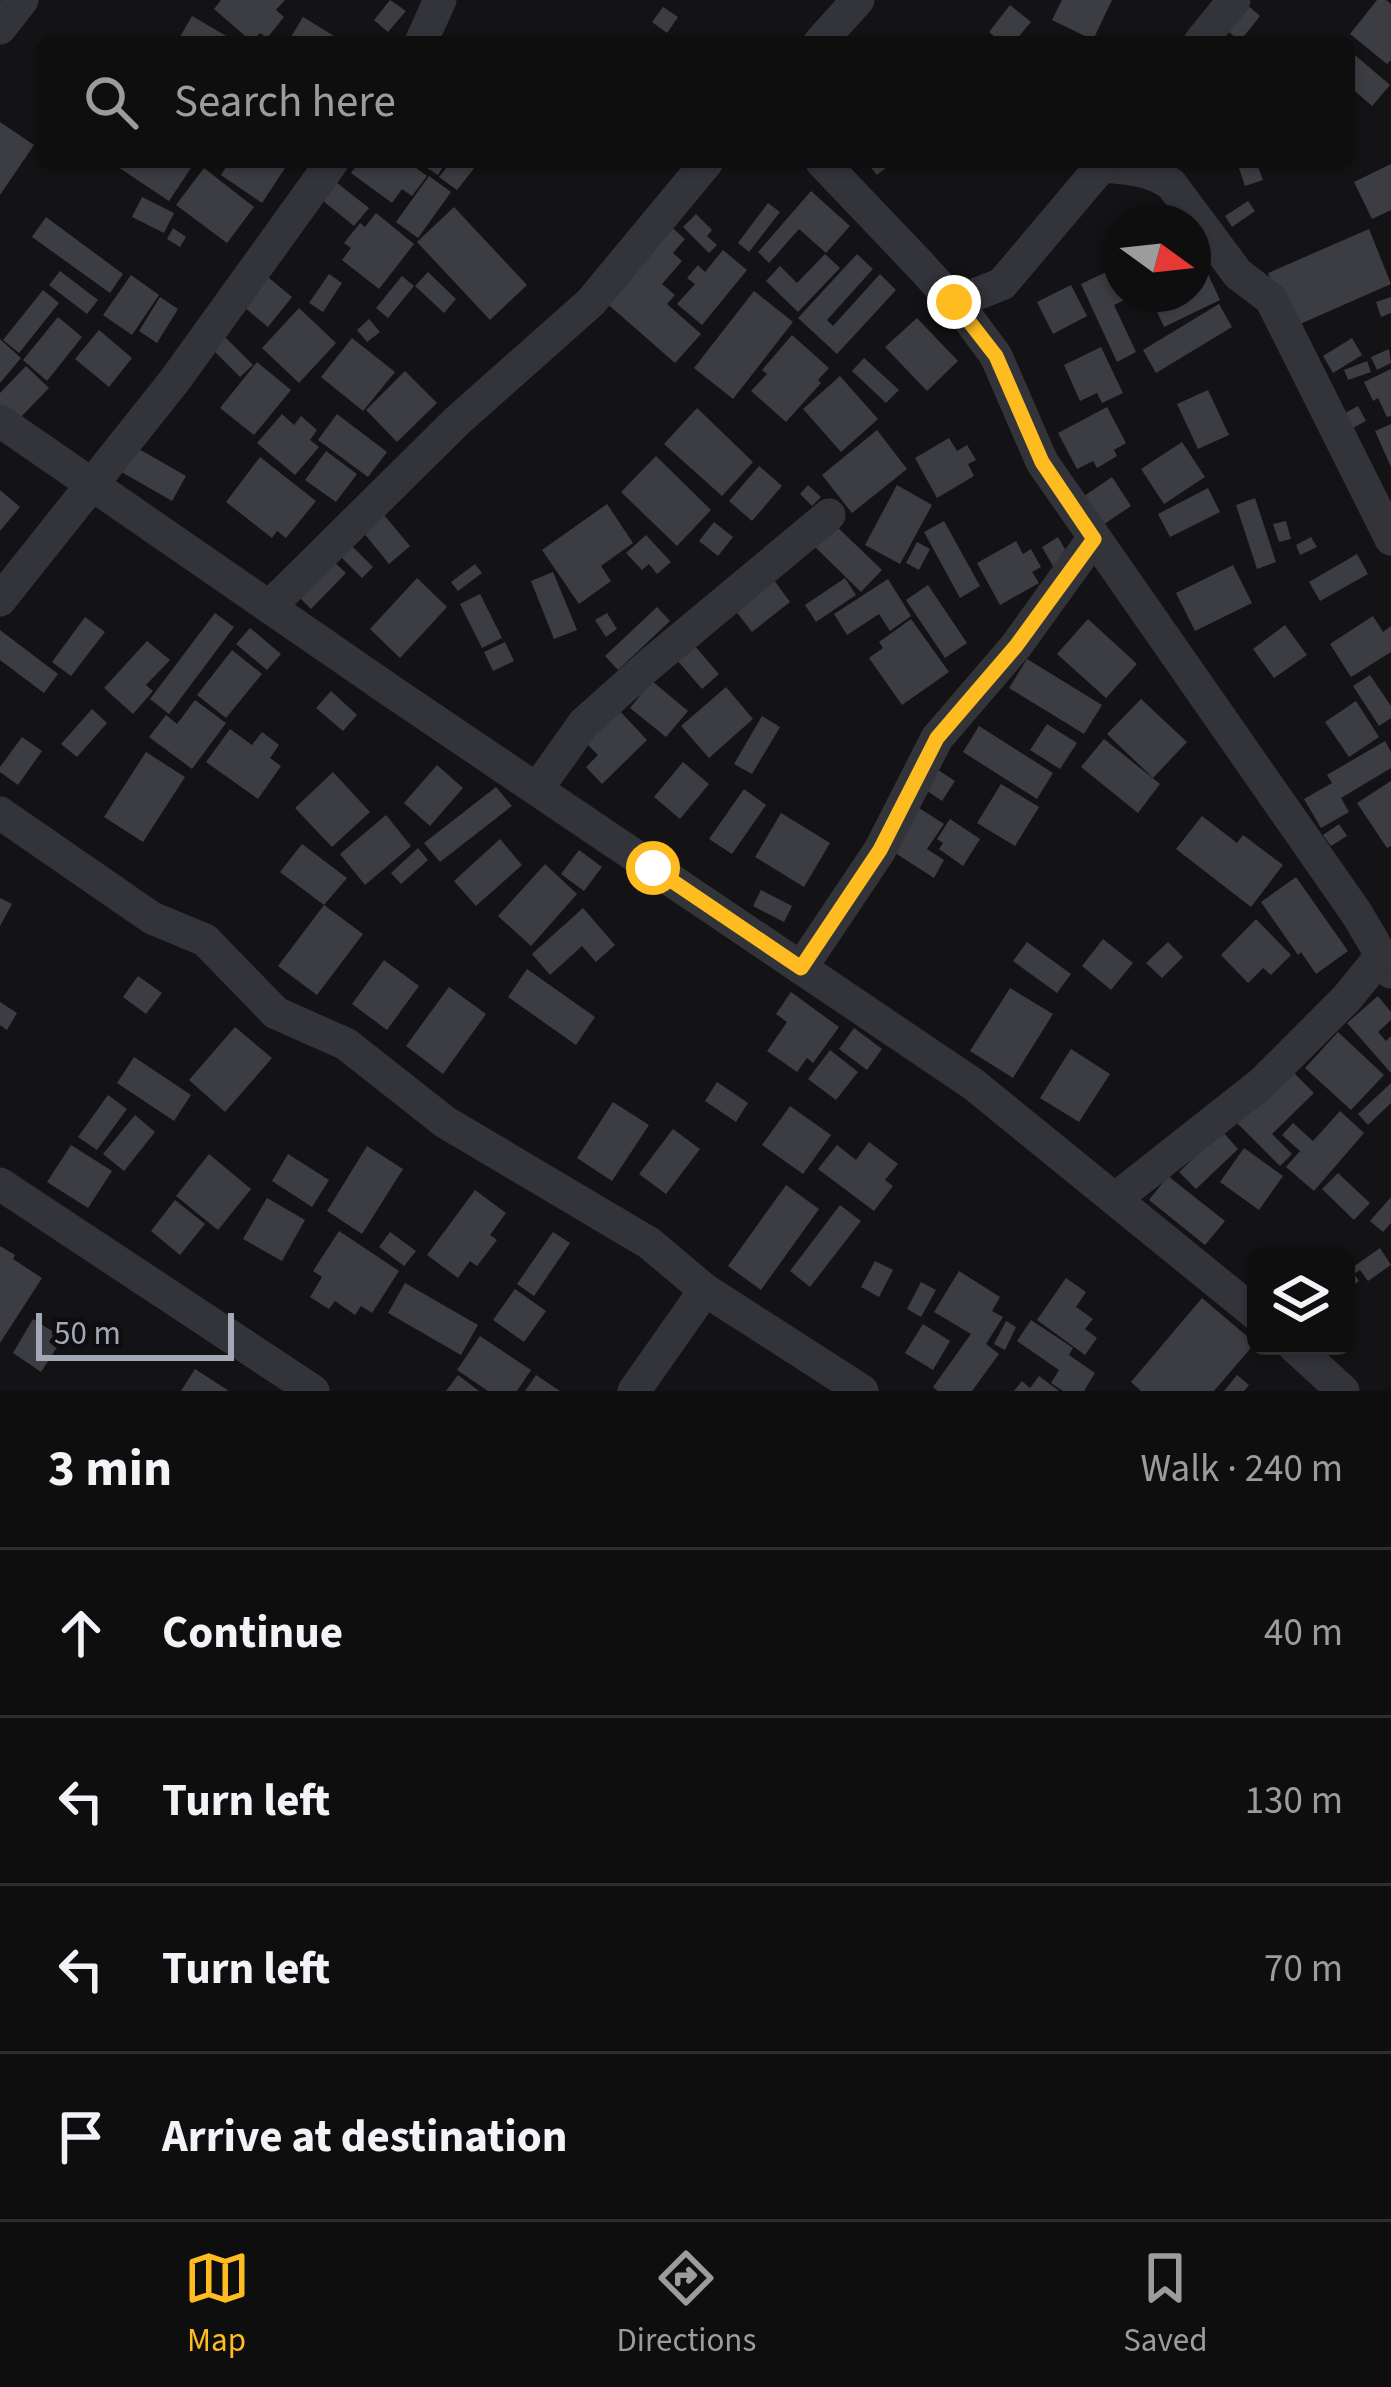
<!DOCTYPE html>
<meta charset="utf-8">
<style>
body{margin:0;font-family:"Source Sans 3",sans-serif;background:#171718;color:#f1f3f6}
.controls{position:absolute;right:36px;bottom:36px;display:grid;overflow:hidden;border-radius:18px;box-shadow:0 3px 9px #0004}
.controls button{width:108px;height:108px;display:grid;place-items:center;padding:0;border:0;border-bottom:3px solid #2e2e2f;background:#0e0e0f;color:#f1f3f6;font:60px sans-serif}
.compass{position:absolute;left:1103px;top:204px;width:108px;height:108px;border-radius:50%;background:#0e0e0f;box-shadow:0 3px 9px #0004;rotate:105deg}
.scale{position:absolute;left:36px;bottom:30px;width:198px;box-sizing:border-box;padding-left:12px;border:6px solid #a3a8b6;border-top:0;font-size:33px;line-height:42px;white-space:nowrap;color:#a3a8b6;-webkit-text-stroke:9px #0e0d0f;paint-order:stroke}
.stop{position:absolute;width:36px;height:36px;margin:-27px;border:9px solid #ffbc20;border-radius:50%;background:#fff}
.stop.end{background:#ffbc20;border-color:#fff;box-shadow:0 3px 12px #0008}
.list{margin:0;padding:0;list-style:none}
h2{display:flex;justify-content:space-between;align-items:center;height:156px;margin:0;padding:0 48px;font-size:51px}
h2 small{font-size:39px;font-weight:400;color:#9b9c9e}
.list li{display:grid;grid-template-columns:78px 1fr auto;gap:36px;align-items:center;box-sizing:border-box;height:168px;padding:0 48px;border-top:3px solid #2e2e2f}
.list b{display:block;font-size:45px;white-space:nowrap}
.list em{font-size:39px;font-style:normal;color:#9b9c9e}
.icon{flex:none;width:66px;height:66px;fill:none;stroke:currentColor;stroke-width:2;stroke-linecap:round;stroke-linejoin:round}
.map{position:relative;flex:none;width:1391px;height:1391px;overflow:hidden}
.search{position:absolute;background:#0e0e0f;box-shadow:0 3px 9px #0004;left:36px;right:36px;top:36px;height:132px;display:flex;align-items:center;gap:30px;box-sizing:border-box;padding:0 42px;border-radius:18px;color:#9b9c9e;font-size:45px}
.sheet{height:828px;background:#0e0e0f}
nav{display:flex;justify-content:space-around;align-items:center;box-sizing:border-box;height:168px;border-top:3px solid #2e2e2f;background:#0e0e0f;font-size:33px;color:#9b9c9e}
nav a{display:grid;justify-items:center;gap:6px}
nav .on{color:#ffbc20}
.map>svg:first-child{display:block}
.building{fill:#3c3d42}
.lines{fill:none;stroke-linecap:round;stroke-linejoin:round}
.minor{stroke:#33343a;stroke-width:33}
.route{stroke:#ffbc20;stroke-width:15}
</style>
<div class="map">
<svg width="1391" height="1391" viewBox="0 0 1391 1391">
<rect width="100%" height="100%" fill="#131214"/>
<g class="building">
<polygon points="221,0 285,0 276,10 284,17 267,38 260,33 252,42 214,9"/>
<polygon points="390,0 406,11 388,32 374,20"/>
<polygon points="1062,0 1112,0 1093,40 1052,20"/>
<polygon points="1377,0 1386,0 1391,4 1391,60 1387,64 1350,34"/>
<polygon points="1245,3 1260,16 1240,41 1224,28"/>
<polygon points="1010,5 1031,22 1014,42 1002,42 989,32"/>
<polygon points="663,7 678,17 667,33 652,22"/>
<polygon points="192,16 228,37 226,42 177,42"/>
<polygon points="303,17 344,42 288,42"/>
<polygon points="1349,50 1390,85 1372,106 1349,86"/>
<polygon points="0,122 34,145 0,195"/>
<polygon points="121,162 195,162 169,201 118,167"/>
<polygon points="229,162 289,162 262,203 221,175"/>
<polygon points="359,162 408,162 427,176 412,196 402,189 392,203 351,173"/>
<polygon points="418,162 446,162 438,175"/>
<polygon points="451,162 479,162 457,190 439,177"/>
<polygon points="866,162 893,162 877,175"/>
<polygon points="1237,162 1256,162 1263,180 1245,186"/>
<polygon points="1391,164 1391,210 1372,219 1354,182"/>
<polygon points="204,168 254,207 227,243 176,205"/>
<polygon points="429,176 451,192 418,238 396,222"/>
<polygon points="336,182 369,208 354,226 322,200"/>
<polygon points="811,191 850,226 826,253 799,229 769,263 758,252"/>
<polygon points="142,197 174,213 164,233 132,217"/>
<polygon points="1248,201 1255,211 1232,227 1225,216"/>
<polygon points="768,203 780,212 749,252 738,243"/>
<polygon points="454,207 527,285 490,320 417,242"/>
<polygon points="376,213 414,244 379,289 342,260 351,248 344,243 360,223 365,227"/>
<polygon points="696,214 712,230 707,236 717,245 709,253 683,227"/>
<polygon points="46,217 123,274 110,293 32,237"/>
<polygon points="668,224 685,239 673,253 682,261 662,284 675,295 667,304 701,334 675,363 603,300"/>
<polygon points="173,228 186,237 180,247 167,239"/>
<polygon points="1369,229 1391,284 1291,328 1268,273"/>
<polygon points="723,250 747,270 702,325 677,304 695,284 687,278 698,265 705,272"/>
<polygon points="825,254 840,268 798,312 766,281 780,266 797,283"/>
<polygon points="857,254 873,269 827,320 833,326 880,274 896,290 837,354 798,318"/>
<polygon points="1202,261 1220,300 1164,327 1149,294 1193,294 1193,265"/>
<polygon points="1121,265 1121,294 1137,294 1114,305 1136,352 1117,362 1081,284"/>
<polygon points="60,271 98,300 87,314 49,285"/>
<polygon points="428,272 456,299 444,313 415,286"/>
<polygon points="263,273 292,297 268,327 239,303"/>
<polygon points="329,274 342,283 323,312 309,303"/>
<polygon points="131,275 159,295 132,335 103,315"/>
<polygon points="402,276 414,286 388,318 376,308"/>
<polygon points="1071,285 1087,316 1053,334 1037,302"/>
<polygon points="43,290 59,303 19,353 3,340"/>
<polygon points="754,291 793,322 733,399 694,368"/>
<polygon points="160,297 178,309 157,343 139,331"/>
<polygon points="1391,297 1391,313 1381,317 1376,302"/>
<polygon points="1219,304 1232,327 1156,373 1143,350"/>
<polygon points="299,308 336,343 299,383 262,348"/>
<polygon points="58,317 82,337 47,381 23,360"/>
<polygon points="917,318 958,361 927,391 885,347"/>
<polygon points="369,319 380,332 367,342 357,330"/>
<polygon points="99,330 132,358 109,387 75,359"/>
<polygon points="218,330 253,365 240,377 206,343"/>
<polygon points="792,335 829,368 818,380 821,383 786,422 751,391 767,374 762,370"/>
<polygon points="352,338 395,372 363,411 321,377"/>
<polygon points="1352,338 1362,355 1333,373 1323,356"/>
<polygon points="0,339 21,358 0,383"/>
<polygon points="1101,347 1123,393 1102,403 1097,393 1080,401 1064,365"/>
<polygon points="1389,349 1391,363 1377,370 1371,357"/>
<polygon points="864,358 899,390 886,403 852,371"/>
<polygon points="1367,361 1371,372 1348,380 1344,370"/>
<polygon points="257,362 291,390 254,435 220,408"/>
<polygon points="26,366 49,388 15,423 0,409 0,393"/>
<polygon points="1391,369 1391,416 1387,417 1378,398 1373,401 1364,382"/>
<polygon points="405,371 437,403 397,442 366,410"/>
<polygon points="840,376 878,419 841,452 803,409"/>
<polygon points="1208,390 1229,435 1198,449 1177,404"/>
<polygon points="1358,406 1366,421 1351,429 1343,414"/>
<polygon points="1107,407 1126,443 1114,450 1117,456 1097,468 1093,461 1077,469 1058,433"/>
<polygon points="697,408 753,462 722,496 664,444"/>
<polygon points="282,414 294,425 301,416 317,430 310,440 319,447 295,475 257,443"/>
<polygon points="337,414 387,452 368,477 318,440"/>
<polygon points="1391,424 1391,467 1375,431"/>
<polygon points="877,430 907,469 852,513 822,475"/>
<polygon points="949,438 957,451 967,445 976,460 968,464 974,476 937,498 915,458"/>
<polygon points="1182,442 1205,477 1164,504 1141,469"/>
<polygon points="132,445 186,476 172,501 118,470"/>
<polygon points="326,451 357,474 336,502 305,480"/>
<polygon points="656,456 711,510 677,546 621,492"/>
<polygon points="260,457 316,501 286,538 277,531 272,538 226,502"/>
<polygon points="759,466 782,486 752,521 729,501"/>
<polygon points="1112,477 1131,506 1103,525 1084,496"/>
<polygon points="808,485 821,497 812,506 800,494"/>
<polygon points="897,485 932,505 900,564 865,545"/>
<polygon points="1208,488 1220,512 1170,537 1158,514"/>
<polygon points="0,490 20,507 0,531"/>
<polygon points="1255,498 1276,562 1257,569 1236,505"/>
<polygon points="607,504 633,543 601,566 611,581 579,604 542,550"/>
<polygon points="384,515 410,546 389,564 363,532"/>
<polygon points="831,521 882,570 861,592 810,542"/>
<polygon points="944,521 980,586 960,598 924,532"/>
<polygon points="1286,521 1291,539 1279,542 1273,524"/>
<polygon points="714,522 733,537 718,556 699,541"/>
<polygon points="646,535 671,562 657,574 649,564 642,570 626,553"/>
<polygon points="1058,537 1070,558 1054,568 1042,547"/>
<polygon points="1311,537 1317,547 1300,555 1296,545"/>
<polygon points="1016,541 1023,554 1031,549 1041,567 1032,572 1039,583 1000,605 977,563"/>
<polygon points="917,542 930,549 919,570 906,563"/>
<polygon points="351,545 373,567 362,578 340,556"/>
<polygon points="1357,554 1368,574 1320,601 1309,582"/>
<polygon points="331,559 346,573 311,609 296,594"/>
<polygon points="475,564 482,573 458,591 451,582"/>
<polygon points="1233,565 1252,603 1195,631 1176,593"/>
<polygon points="553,572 577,630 554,639 531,581"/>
<polygon points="771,576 790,602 752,632 732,606"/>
<polygon points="417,578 447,607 400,658 370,629"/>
<polygon points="845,578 856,595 816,622 805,605"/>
<polygon points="888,579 911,616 890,631 879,614 847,635 834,614"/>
<polygon points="928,585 967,643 945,658 906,600"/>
<polygon points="480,594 502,638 482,648 460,604"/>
<polygon points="657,607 670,621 618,670 605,656"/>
<polygon points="215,613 234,627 169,714 150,699"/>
<polygon points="607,613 617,629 606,637 595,620"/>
<polygon points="1373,616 1383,632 1391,626 1391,652 1351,677 1330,644"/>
<polygon points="85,617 105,632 71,676 52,662"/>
<polygon points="911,619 949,672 902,705 869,658 883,648 879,642"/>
<polygon points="1088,619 1137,664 1106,698 1057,654"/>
<polygon points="1285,625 1307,655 1274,678 1253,649"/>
<polygon points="250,628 281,654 267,670 236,644"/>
<polygon points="0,630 58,674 44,693 0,660"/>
<polygon points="147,641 170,660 146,685 153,691 133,714 104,688"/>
<polygon points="505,642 514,661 493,671 484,652"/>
<polygon points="693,644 719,674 702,689 676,659"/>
<polygon points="232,650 262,674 226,718 197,695"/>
<polygon points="1027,659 1102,705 1084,734 1009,688"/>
<polygon points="1370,675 1391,706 1391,718 1379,726 1353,686"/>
<polygon points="652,681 688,711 666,737 630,708"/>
<polygon points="726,687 753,719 709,758 681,726"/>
<polygon points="331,691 357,715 343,731 316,708"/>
<polygon points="1141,699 1187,742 1153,778 1107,734"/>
<polygon points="195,700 226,723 192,769 149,737 166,715 177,724"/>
<polygon points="1356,701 1379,737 1349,757 1325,722"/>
<polygon points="617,708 647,740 602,784 586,767 598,755 583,740"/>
<polygon points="92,709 107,723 77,757 61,744"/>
<polygon points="762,716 780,727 752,774 734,764"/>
<polygon points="1047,724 1077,743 1060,769 1030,750"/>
<polygon points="979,726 1053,773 1037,799 963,752"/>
<polygon points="230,729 252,745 262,732 279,745 270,758 281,766 258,799 206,762"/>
<polygon points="22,737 42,751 18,785 0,772 0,767"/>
<polygon points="1104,739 1160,784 1138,813 1081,767"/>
<polygon points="1385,741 1391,752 1391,768 1341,798 1349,812 1321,828 1304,799 1332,783 1327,775"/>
<polygon points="146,752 185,777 143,842 104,817"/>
<polygon points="683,762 709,784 680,819 654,797"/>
<polygon points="437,765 463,788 430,826 404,803"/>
<polygon points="935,768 955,781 942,801 923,788"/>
<polygon points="333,772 370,812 332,847 295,808"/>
<polygon points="1391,781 1391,846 1387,848 1357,803"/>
<polygon points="1001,784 1039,807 1015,846 977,823"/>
<polygon points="496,787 512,806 440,862 424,843"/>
<polygon points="744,789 766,805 732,854 709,839"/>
<polygon points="916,806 944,824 927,849 944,860 934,878 889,849"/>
<polygon points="781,813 830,843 804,887 755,857"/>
<polygon points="386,815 411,846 365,885 340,854"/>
<polygon points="1202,816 1237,843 1243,835 1283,865 1251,907 1176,849"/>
<polygon points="950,819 980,839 963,866 939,849 943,843 937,839"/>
<polygon points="1339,824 1347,836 1331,846 1323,835"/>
<polygon points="500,839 522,865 476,906 454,881"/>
<polygon points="302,844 347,878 324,905 280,872"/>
<polygon points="418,848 428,860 401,884 391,873"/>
<polygon points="579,850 602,867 584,891 561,874"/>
<polygon points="545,864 577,894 531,946 498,916"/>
<polygon points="1296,877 1348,951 1316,974 1301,952 1298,955 1261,902"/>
<polygon points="761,890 792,906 784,922 753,906"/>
<polygon points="0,898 12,904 0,926"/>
<polygon points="324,905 363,934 317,995 278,966"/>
<polygon points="583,908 615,945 596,962 582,946 550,975 532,954"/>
<polygon points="1256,919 1291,955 1271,975 1263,968 1248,983 1221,955"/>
<polygon points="1103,939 1133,963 1111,990 1082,966"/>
<polygon points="1027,942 1071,974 1057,993 1013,961"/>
<polygon points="1168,942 1183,957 1162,978 1146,963"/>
<polygon points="384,960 419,986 387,1030 352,1004"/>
<polygon points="527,969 595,1017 576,1045 508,997"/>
<polygon points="138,976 162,993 146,1014 123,997"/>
<polygon points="449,987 486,1014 443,1074 406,1046"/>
<polygon points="1010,988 1053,1014 1013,1078 970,1051"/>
<polygon points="791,992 839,1027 813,1063 807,1058 797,1072 767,1051 787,1022 776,1014"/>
<polygon points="1378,996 1391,1012 1391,1020 1378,1032 1386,1041 1391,1036 1391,1073 1347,1023"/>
<polygon points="0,1002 17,1013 7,1030 0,1025"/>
<polygon points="235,1027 272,1058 225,1112 189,1080"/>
<polygon points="854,1028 882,1049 867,1070 839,1049"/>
<polygon points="1338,1032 1384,1075 1351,1110 1305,1068"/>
<polygon points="1071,1049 1110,1074 1079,1122 1040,1098"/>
<polygon points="830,1050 858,1072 836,1100 808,1079"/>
<polygon points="134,1057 191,1095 174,1121 117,1083"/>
<polygon points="1291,1070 1314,1093 1272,1134 1292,1154 1280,1166 1237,1123"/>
<polygon points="717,1082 748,1103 736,1122 705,1101"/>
<polygon points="1391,1083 1391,1103 1368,1125 1358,1114"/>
<polygon points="108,1095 127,1109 97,1150 78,1137"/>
<polygon points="613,1102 649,1125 612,1181 577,1158"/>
<polygon points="790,1106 831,1135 803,1174 762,1145"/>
<polygon points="1340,1111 1364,1133 1314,1191 1286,1167 1300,1151 1282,1135 1293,1123 1313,1141"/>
<polygon points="135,1115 155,1132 124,1171 103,1154"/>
<polygon points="673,1129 700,1149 666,1194 639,1174"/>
<polygon points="1222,1131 1238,1149 1196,1189 1179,1172"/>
<polygon points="869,1142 898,1164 885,1180 893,1186 874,1211 818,1169 837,1145 856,1160"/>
<polygon points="71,1145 112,1171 88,1208 47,1182"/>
<polygon points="367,1146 403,1169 362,1234 327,1211"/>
<polygon points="1244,1148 1283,1176 1259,1210 1220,1182"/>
<polygon points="209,1154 251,1189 218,1230 176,1196"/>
<polygon points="288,1154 329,1180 312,1207 272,1181"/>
<polygon points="1338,1173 1370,1203 1354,1220 1322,1189"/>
<polygon points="1168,1176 1225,1221 1205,1245 1149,1200"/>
<polygon points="786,1185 819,1209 761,1290 728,1266"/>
<polygon points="475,1190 506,1213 490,1235 497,1240 477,1266 470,1261 458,1278 427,1255"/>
<polygon points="1391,1197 1391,1223 1383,1232 1370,1221"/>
<polygon points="267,1198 305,1220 282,1261 243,1239"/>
<polygon points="175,1200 205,1224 180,1255 151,1231"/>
<polygon points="840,1205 861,1221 810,1287 790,1271"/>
<polygon points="339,1231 399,1271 372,1313 361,1306 355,1315 335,1301 329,1309 310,1297 322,1277 313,1271"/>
<polygon points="390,1232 416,1251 404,1266 379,1247"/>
<polygon points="553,1232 570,1243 534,1296 517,1284"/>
<polygon points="0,1246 15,1255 13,1259 42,1278 0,1343"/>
<polygon points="1380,1248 1391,1265 1368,1281 1360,1270 1354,1274 1359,1281 1346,1290 1346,1272"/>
<polygon points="875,1261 893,1270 879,1297 861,1287"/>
<polygon points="959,1271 1000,1297 992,1311 1003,1317 986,1344 999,1354 972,1391 938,1391 933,1387 971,1334 934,1312"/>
<polygon points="1066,1278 1086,1292 1076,1307 1093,1319 1085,1329 1097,1338 1085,1355 1037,1320"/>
<polygon points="921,1282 936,1290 921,1317 907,1309"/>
<polygon points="405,1283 478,1325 461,1355 388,1313"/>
<polygon points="515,1289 546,1311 524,1342 493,1320"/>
<polygon points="1202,1298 1255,1343 1214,1391 1141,1391 1131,1382"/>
<polygon points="33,1319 63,1338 41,1372 13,1353"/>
<polygon points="1031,1320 1073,1348 1069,1355 1095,1373 1084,1391 1063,1391 1051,1383 1059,1370 1017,1341"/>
<polygon points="1006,1321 1016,1327 1005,1350 994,1344"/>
<polygon points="923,1324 950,1341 933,1370 905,1353"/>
<polygon points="480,1336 531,1370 517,1391 488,1391 457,1370"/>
<polygon points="195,1369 229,1391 181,1391"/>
<polygon points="458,1375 479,1391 446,1391"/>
<polygon points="536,1375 560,1391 525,1391"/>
<polygon points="1237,1375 1249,1385 1244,1391 1224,1391"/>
<polygon points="1039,1376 1059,1391 1014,1391 1022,1381 1030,1388"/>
</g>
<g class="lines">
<g class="minor">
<polyline points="0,28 22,0"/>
<polyline points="421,42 440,0"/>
<polyline points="820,42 858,0"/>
<polyline points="1200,42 1234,0"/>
<polyline points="822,162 922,267 968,318 996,356 1042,462 1357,914 1391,972"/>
<path d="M1102,166C1127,168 1149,169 1171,184L1238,274L1271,299L1391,539"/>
<polyline points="954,303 1002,284 1105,162"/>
<polyline points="0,421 394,693 973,1084 1256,1314"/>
<polyline points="0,600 175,380 332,162"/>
<polyline points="269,607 457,421 591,302 707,162"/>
<polyline points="537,789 584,723 650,664 829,515"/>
<polyline points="0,813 152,918 205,940 276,1013 346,1044 445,1122 649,1243 705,1290 634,1391"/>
<polyline points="801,968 880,850 937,738 1016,646 1093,539"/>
<polyline points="0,1184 313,1391"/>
<polyline points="1115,1199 1262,1083 1347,998 1381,956"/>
<polyline points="705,1290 862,1391"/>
<polyline points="1294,1346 1343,1391"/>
</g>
</g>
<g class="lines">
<polyline class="route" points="653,868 801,968 880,850 937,738 1016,646 1094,539 1042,462 996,356 954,302"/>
</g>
</svg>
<div class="controls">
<button><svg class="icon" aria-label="layers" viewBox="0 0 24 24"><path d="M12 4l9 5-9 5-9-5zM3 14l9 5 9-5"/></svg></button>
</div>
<svg class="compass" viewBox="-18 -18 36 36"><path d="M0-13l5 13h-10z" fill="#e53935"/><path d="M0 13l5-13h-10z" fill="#9b9c9e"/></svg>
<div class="scale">50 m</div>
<div class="stop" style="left:653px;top:868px"></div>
<div class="stop end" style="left:954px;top:302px"></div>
<div class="search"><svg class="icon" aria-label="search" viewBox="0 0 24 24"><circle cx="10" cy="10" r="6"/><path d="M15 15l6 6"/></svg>Search here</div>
</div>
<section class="sheet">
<h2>3 min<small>Walk · 240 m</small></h2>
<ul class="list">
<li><svg class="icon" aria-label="ahead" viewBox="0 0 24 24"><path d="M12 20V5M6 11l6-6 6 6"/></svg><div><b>Continue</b></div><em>40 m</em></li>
<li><svg class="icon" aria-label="left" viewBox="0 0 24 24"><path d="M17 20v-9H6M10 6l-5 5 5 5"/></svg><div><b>Turn left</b></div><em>130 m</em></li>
<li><svg class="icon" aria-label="left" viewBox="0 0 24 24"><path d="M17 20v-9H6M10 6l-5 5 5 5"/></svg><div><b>Turn left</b></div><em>70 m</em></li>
<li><svg class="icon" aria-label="arrive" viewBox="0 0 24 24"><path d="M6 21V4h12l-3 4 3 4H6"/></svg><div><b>Arrive at destination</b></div></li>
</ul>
</section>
<nav>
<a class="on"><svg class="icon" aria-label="map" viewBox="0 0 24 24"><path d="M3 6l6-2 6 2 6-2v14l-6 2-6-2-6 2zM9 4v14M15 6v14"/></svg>Map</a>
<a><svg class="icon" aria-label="directions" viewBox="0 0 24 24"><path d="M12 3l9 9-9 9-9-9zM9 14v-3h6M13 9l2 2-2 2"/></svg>Directions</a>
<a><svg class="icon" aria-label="saved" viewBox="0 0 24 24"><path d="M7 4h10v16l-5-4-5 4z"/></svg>Saved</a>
</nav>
